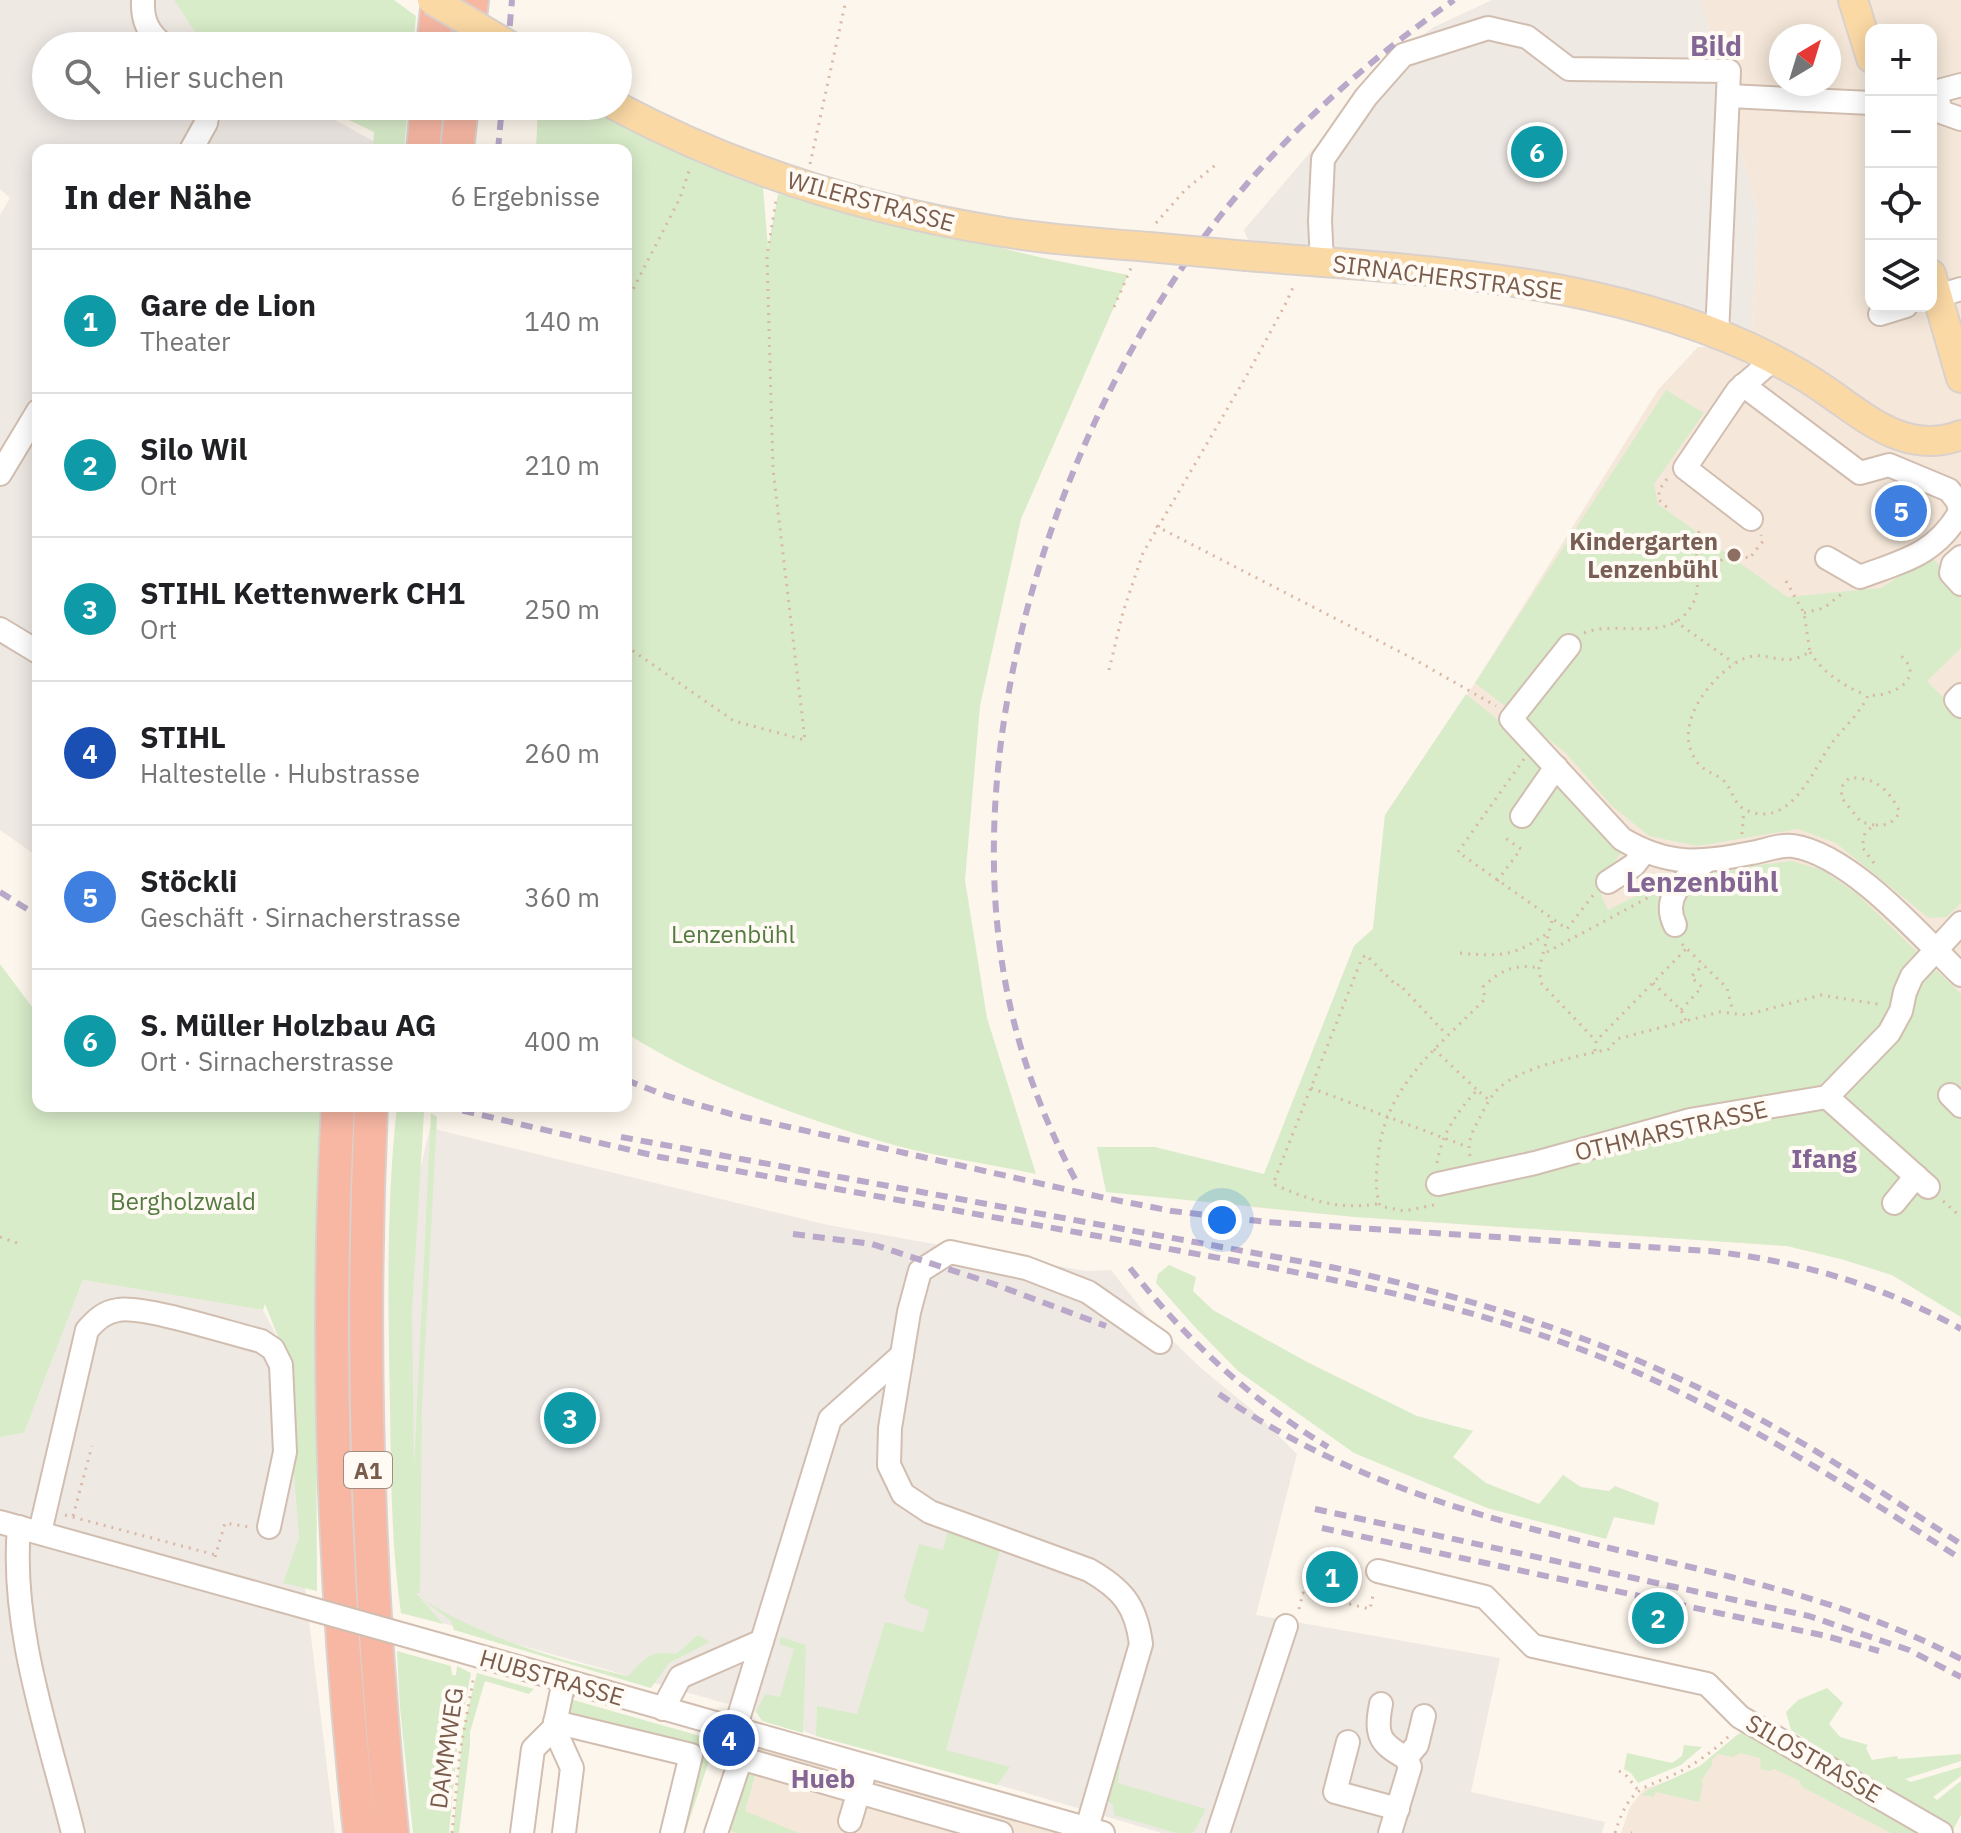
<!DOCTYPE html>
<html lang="de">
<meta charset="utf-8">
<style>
body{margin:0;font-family:"IBM Plex Sans",sans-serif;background:#f6f6f6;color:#202124}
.controls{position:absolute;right:24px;top:24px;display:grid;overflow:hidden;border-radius:16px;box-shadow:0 4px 20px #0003}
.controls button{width:72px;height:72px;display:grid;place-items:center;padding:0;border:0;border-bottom:2px solid #e0e0e0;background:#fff;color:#202124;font:40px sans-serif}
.compass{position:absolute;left:1769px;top:24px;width:72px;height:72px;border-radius:50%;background:#fff;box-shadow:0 4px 20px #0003;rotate:38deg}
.you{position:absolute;left:1222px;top:1220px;width:28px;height:28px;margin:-20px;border:6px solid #fff;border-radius:50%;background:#1a73e8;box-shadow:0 0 0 12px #1a73e833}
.badge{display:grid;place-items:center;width:52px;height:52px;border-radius:50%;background:#0f766e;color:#fff;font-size:26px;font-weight:700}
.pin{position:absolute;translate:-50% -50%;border:4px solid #fff;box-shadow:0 2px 8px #0006}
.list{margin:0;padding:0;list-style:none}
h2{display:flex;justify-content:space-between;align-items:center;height:104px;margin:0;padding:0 32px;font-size:34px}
h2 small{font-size:26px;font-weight:400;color:#757577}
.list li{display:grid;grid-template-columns:52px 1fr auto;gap:24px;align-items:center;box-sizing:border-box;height:144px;padding:0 32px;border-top:2px solid #e0e0e0}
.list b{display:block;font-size:30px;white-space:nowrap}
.list p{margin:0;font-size:26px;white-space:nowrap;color:#757577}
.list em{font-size:26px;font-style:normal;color:#757577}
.icon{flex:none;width:44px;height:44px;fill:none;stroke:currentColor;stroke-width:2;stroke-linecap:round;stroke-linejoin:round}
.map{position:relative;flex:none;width:1961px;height:1833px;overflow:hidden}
.search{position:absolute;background:#fff;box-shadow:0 4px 20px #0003;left:32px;top:32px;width:600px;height:88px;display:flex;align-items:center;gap:20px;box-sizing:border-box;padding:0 28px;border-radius:44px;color:#757577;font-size:30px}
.panel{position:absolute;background:#fff;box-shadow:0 4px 20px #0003;left:32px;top:144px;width:600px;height:968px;border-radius:16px}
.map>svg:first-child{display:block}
.residential{fill:#f5e8da;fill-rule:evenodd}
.industrial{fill:#efe9e4}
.green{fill:#d8ecc9}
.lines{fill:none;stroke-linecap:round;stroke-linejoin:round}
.minor-casing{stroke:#d1beb0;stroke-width:26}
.major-casing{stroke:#dad1cd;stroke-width:32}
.highway-casing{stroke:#dad1cd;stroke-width:36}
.path{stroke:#d9b8a5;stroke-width:3;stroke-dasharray:2 6;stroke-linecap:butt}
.minor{stroke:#fff;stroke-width:22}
.major{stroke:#fbd9a5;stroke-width:28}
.highway{stroke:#f7b7a3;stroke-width:32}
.rail{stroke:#b9a8c9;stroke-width:6;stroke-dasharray:12 8;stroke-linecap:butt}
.minor-bridge-casing{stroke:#d1beb0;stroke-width:26;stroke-linecap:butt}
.major-bridge-casing{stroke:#dad1cd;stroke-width:32;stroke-linecap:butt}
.minor-bridge{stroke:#fff;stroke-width:22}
.major-bridge{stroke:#fbd9a5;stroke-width:28}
.education-dot{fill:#8d6e63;stroke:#fffaf3;stroke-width:3}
.labels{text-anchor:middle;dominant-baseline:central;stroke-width:8;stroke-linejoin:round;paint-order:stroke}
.shield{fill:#fffaf3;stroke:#a28b7f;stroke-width:2}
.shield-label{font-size:22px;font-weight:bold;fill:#7a5c4d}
.street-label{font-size:24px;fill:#7a5c4d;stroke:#fffaf3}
.education-label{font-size:24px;font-weight:bold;fill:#785e54;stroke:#fffaf3;text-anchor:end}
.park-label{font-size:24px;fill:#537a41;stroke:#fffaf3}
.neighbourhood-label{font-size:26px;font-weight:bold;fill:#846695;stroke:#fffaf3}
.quarter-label{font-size:28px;font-weight:bold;fill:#846695;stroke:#fffaf3}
</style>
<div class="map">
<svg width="1961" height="1833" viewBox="0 0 1961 1833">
<rect width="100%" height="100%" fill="#fdf6ec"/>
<g class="residential">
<path d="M1701,0H1961V1317L1892,1275L1841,1259L1787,1246L1356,1217L1251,1207L1354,946L1373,929L1385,815L1475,683L1658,390L1698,347L1751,348L1758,213ZM1871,30H1931V306H1871ZM1781,36H1829V84H1781Z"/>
<polygon points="1749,1725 1934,1833 1621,1833 1630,1807 1644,1789 1682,1776 1701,1765"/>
<polygon points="742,1741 1065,1833 717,1833"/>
</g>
<g class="industrial">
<polygon points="0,0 174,0 204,46 46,46 46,106 310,106 384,147 384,150 38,150 38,857 0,830 0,215 10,198 0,189"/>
<polygon points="1492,0 1701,0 1758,213 1751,348 1672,319 1322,262 1248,240 1244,230 1392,56 1434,27"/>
<polygon points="430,1128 828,1225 1086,1271 1111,1270 1147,1316 1201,1368 1252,1410 1297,1454 1256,1615 1500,1658 1471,1792 1605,1822 1602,1833 1162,1833 941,1768 816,1736 756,1712 407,1613 413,1200"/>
<polygon points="83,1280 263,1310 290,1361 299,1538 335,1833 0,1833 0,1437 24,1433"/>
</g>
<g class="green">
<polygon points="174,0 394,0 416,16 413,46 204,46"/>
<polygon points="320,106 408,106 404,150 373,150 374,132"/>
<path d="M538,106H598L691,158L763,187L768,248L778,194L1043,258L1128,275L1021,519L980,706L965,880L987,1018L1036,1174C985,1163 930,1156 880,1141C793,1115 703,1082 626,1033V150H536Z"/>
<polygon points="1666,390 1704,413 1654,484 1658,504 1787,597 1881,588 1931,556 1961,591 1961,648 1927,681 1961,716 1961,903 1947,917 1929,918 1836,843 1798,829 1698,846 1649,836 1612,806 1565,752 1475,683"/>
<polygon points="1466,694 1508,728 1623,849 1598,888 1608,910 1648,890 1663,877 1791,861 1823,870 1858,895 1961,994 1961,1317 1892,1275 1841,1259 1787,1246 1356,1217 1106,1192 1097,1147 1155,1147 1264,1174 1354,946 1373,929 1385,815"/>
<polygon points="0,964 38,1015 38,1106 321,1106 316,1339 317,1591 283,1583 299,1538 285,1354 265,1304 263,1310 83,1280 24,1433 0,1437"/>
<path d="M397,1106H407L424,1112L412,1311L414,1469L431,1113L437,1117L422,1405L420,1593H416L443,1624L401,1613C391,1544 391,1475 390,1405C388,1305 386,1206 397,1106Z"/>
<polygon points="1169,1265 1196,1277 1193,1291 1213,1310 1307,1362 1417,1416 1473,1431 1453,1457 1486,1483 1539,1504 1563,1475 1581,1487 1609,1491 1615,1486 1659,1503 1654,1525 1614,1517 1606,1539 1487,1508 1354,1453 1238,1371 1194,1326 1156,1283 1158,1274"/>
<polygon points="948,1530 1001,1546 946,1750 1010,1767 997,1785 816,1736 817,1706 857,1714 885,1622 923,1632 929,1610 909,1603 904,1597 919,1544 943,1550"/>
<path d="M422,1599C484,1638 557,1660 628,1676C646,1658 649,1650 676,1654L698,1635L710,1642L669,1663L651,1688L454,1630L451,1621Z"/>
<polygon points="781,1637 806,1645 803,1733 762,1721 756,1712 765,1694 780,1697 794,1649 779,1644"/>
<polygon points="397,1651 451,1666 452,1675 456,1675 457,1666 471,1673 458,1740 449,1833 413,1833 400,1708"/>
<polygon points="477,1673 534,1689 529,1694 485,1681 470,1732 470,1745 459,1833 453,1833 463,1730"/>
<polygon points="1827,1688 1843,1703 1829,1724 1840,1737 1868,1745 1866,1748 1872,1760 1897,1756 1898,1759 1961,1754 1961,1761 1905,1779 1911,1782 1961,1767 1961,1776 1933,1797 1937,1800 1961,1781 1961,1815 1953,1830 1791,1730 1786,1712 1798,1700"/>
<polygon points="573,1700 725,1743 725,1748 733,1752 731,1754 713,1749 685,1833 679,1833 697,1752 641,1730 622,1736 571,1721 568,1710"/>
<polygon points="1750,1730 1918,1829 1916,1833 1891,1833 1802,1787 1800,1781 1774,1769 1769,1771 1761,1769 1760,1758 1740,1753 1733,1757 1718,1754 1712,1760 1712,1765 1701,1781 1703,1783 1699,1802 1656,1792 1654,1797 1642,1795 1648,1790 1700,1766 1737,1735"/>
<polygon points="1684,1745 1702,1747 1681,1765 1638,1783 1631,1773 1624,1769 1627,1753 1672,1763 1682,1756"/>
<polygon points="1121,1753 1118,1783 1206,1809 1193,1833 1176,1833 1114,1815 1113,1805 1105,1799 1118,1755"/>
<polygon points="745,1767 757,1769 745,1811 799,1833 737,1833 725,1829"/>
</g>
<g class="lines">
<g class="minor-casing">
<g id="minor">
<path d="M143,0C142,20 148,34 165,46"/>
<polyline points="1936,92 1941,112 1961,119"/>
<polyline points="1931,93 1961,85"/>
<polyline points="1729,96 1871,103"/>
<polyline points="191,150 206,123 209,106"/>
<polyline points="1322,262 1320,221 1323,159 1366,97 1403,55 1488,28 1527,37 1569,69 1729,71 1717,334"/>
<polyline points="1931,298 1961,289"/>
<polyline points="1880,314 1906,306"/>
<path d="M1743,385L1860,473L1889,465L1949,490L1958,502L1960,512C1935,555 1903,561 1860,577L1827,558"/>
<polyline points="0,474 38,411"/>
<polyline points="1751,519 1685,468 1738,390 1774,359"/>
<polyline points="1961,557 1953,564 1951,573 1961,584"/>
<polyline points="0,629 38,652"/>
<path d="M1569,646L1511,719L1622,839C1669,867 1700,863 1751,853C1764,851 1781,844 1793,846C1851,855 1919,934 1961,975"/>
<polyline points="1961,695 1956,700 1961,706"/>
<polyline points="1522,816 1556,767"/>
<polyline points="1608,882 1634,865 1644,852"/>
<path d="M1675,925C1661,896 1685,879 1705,862"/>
<polyline points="1950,1095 1961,1106"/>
<polyline points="1827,1097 1928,1187"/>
<polyline points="1438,1184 1535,1163 1690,1120 1827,1097 1889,1033 1901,1011 1905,992 1912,976 1961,923"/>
<polyline points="1894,1203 1916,1176"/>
<polyline points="0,1522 280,1600"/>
<path d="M19,1527C10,1628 49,1736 73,1833"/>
<path d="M40,1532L87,1330C96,1320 104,1312 118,1310C143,1305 232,1334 261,1341L273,1349L281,1365L285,1452L269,1527"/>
<polyline points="1378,1571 1485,1597 1533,1646 1707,1684 1740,1717 1941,1833"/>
<polyline points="451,1648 1103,1833"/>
<path d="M1381,1704C1375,1735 1379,1743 1406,1758"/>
<polyline points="663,1709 680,1677 762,1641"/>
<polyline points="555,1722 691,1755 672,1833"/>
<polyline points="735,1729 830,1419 902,1355"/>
<polyline points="1348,1742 1335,1792 1398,1809"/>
<polyline points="740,1758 1001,1833"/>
<polyline points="850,1821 863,1778"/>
<path d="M1087,1828L1141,1644C1136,1605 1122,1589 1089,1570L930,1512L903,1494L889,1465L890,1428L909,1312L920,1271L950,1252L1026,1268L1088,1292L1160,1342"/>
<polyline points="522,1833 533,1749 554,1728"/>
<polyline points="564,1833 572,1768 554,1728 564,1681"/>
<polyline points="716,1833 745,1746"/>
<polyline points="1218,1833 1286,1626"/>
<polyline points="1390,1833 1410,1767 1406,1758 1417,1745 1424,1716"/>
</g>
</g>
<g class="major-casing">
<g id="major">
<polyline points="1853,0 1871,58"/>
<path d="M616,106C736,170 869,211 1003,232C1051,240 1100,243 1149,247"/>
<path d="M1247,256C1417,270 1593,276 1751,348C1776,360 1802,374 1825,390C1866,418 1907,456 1961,435"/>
<polyline points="1931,274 1961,378"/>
</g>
</g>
<g class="highway-casing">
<g id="highway">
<polyline points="433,46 438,0"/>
<polyline points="467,46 472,0"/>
<polyline points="423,150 427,106"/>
<polyline points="457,150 462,106"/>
<path d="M338,1106C325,1348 334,1593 360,1833"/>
<path d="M371,1106C360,1349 368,1591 392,1833"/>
</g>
</g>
<g class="path">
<polyline points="810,164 846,0"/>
<polyline points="1156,223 1185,190 1219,162"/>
<polyline points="626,303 680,198 690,168"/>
<polyline points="1114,307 1131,268"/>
<polyline points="1667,479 1659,490 1659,500 1671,511"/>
<polyline points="1156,526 1412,658 1496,706"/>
<polyline points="1698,567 1720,562 1727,552 1736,550 1749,559 1763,541 1761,535"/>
<path d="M1786,581L1804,613L1810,652C1804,655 1799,658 1793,659C1770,662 1759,647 1734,664C1706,683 1672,728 1697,762C1704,771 1713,773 1722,779C1733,788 1733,806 1748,811C1791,828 1813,770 1831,744C1843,728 1860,714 1868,695C1891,698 1928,678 1900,655"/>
<polyline points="1804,613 1824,608 1845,591"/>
<polyline points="1675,621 1734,663"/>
<path d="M1584,633C1620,618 1674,648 1695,599C1701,583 1693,571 1696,556C1697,550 1700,544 1702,538L1696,527"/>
<polyline points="626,646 734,721 805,740 773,469 767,256 776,200"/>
<path d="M1810,652C1822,672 1845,687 1866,695"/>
<polyline points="1109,670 1123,612 1143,553 1247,375 1285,305 1295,283"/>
<polyline points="1524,759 1458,852 1567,929 1594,894"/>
<polyline points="1742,834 1744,810"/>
<path d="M1874,863L1862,847L1865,833L1874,825C1887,826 1893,823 1900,812C1888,789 1876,777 1849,778L1843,785L1841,797L1861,822L1874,825"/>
<polyline points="1497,881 1521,849 1504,837"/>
<polyline points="1552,921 1539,968 1541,983 1596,1041"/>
<polyline points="1682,944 1727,988 1733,1012"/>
<polyline points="1547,952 1653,895"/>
<path d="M1460,953C1502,957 1515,956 1549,932"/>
<polyline points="1653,983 1681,1010 1686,1021"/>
<polyline points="1681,1010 1702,987 1691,977 1704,964"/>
<polyline points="1434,1049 1477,1090"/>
<polyline points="1595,1051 1596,1041 1687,948"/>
<polyline points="1311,1088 1468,1147"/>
<path d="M1470,1156C1467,1143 1472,1132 1478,1121C1484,1110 1489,1098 1498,1089C1522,1066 1576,1057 1609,1049L1617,1039L1720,1012L1746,1015L1821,995L1883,1005"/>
<path d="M1437,1163C1442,1133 1457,1112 1477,1090L1489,1100"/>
<polyline points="1943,1201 1961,1217"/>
<path d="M1377,1204C1336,1210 1310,1200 1273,1184L1362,958L1366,955L1397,986L1399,984L1447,1035"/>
<path d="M1434,1205L1404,1211L1380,1206C1375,1191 1376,1173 1378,1157C1384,1087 1439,1046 1485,999L1483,987C1499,971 1515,963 1539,968"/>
<polyline points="0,1237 20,1244"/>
<polyline points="65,1515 216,1555"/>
<polyline points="73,1516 92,1446"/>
<polyline points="215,1557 225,1523 249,1527"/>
<polyline points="1299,1609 1303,1593 1370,1609 1374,1591"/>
<polyline points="1619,1771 1625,1774 1638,1790"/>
<polyline points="452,1833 460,1752 474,1675"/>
<path d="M1615,1833C1632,1778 1648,1791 1690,1766C1703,1758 1718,1747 1729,1736"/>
<polyline points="1631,1833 1632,1833"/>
</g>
<use href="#minor" class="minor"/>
<use href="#major" class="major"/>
<use href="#highway" class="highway"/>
<g class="rail">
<polyline points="508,46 512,0"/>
<polyline points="498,150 502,106"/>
<polyline points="0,892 38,916"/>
<path d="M626,1080L667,1096L731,1114L1105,1198L1172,1211L1267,1222L1709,1251C1799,1261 1882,1285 1961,1329"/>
<path d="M443,1106L660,1157L1269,1267C1386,1290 1502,1316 1613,1362C1737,1414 1848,1486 1961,1559"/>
<path d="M621,1137L1331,1267C1469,1297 1601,1337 1727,1402C1809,1443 1884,1494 1961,1544"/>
<path d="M1075,1179C1040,1113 1015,1043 1003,969C962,719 1063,417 1217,220C1284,135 1365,62 1454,0"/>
<polyline points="793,1234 872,1244 994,1284 1106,1326"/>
<path d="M1130,1268C1185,1339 1251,1400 1328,1447"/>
<path d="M1219,1394C1315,1461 1427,1502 1540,1531C1682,1568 1830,1590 1961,1659"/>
<polyline points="1315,1509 1809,1616 1909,1650 1961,1677"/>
<polyline points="1322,1528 1826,1636 1879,1651"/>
</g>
<g class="minor-bridge-casing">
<polyline id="minor-bridge" points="280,1600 451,1648"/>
</g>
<g class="major-bridge-casing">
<g id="major-bridge">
<polyline points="432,0 510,46"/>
<polyline points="1149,247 1247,256"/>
</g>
</g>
<use href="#minor-bridge" class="minor-bridge"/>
<use href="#major-bridge" class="major-bridge"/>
</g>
<circle class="education-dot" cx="1734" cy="555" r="8"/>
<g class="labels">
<rect class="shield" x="344" y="1452" width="48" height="36" rx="6"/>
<g class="shield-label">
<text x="368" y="1470">A1</text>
</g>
<g class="street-label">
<text transform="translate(871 201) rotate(15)">WILERSTRASSE</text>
<text transform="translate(1448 277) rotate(7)">SIRNACHERSTRASSE</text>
<text transform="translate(1671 1130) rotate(-13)">OTHMARSTRASSE</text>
<text transform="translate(552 1677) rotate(16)">HUBSTRASSE</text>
<text transform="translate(446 1748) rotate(-82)">DAMMWEG</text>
<text transform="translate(1814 1758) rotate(30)">SILOSTRASSE</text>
</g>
<g class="education-label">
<text x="1718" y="541">Kindergarten<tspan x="1718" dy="28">Lenzenbühl</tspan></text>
</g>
<g class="park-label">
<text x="733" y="934">Lenzenbühl</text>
<text x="183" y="1201">Bergholzwald</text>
</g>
<g class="neighbourhood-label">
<text x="1824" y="1158">Ifang</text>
<text x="823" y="1778">Hueb</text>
</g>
<g class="quarter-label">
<text x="1716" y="45">Bild</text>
<text x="1702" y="881">Lenzenbühl</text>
</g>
</g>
</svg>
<div class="controls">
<button>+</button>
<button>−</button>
<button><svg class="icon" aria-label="locate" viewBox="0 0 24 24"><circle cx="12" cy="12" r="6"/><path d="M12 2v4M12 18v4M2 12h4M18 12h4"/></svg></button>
<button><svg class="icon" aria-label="layers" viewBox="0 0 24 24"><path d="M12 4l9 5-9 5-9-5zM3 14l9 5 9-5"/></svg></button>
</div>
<svg class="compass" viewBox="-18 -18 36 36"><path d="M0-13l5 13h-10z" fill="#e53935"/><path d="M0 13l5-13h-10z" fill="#757577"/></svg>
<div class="you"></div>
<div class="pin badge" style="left:1332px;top:1577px;background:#0f9aa8">1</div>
<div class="pin badge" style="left:1658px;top:1618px;background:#0f9aa8">2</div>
<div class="pin badge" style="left:570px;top:1418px;background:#0f9aa8">3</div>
<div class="pin badge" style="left:729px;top:1740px;background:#1a4fb4">4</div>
<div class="pin badge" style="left:1901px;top:511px;background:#3f7fe0">5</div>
<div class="pin badge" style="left:1537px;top:152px;background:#0f9aa8">6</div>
<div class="search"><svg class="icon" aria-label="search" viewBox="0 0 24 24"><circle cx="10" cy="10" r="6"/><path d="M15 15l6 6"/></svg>Hier suchen</div>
<section class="panel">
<h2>In der Nähe<small>6 Ergebnisse</small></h2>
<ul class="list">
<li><span class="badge" style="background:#0f9aa8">1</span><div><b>Gare de Lion</b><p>Theater</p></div><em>140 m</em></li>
<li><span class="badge" style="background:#0f9aa8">2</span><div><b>Silo Wil</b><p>Ort</p></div><em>210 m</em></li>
<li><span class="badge" style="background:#0f9aa8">3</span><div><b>STIHL Kettenwerk CH1</b><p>Ort</p></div><em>250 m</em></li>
<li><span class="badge" style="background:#1a4fb4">4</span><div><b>STIHL</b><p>Haltestelle · Hubstrasse</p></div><em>260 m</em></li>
<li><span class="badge" style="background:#3f7fe0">5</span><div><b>Stöckli</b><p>Geschäft · Sirnacherstrasse</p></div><em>360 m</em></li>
<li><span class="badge" style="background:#0f9aa8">6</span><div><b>S. Müller Holzbau AG</b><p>Ort · Sirnacherstrasse</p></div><em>400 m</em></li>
</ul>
</section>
</div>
